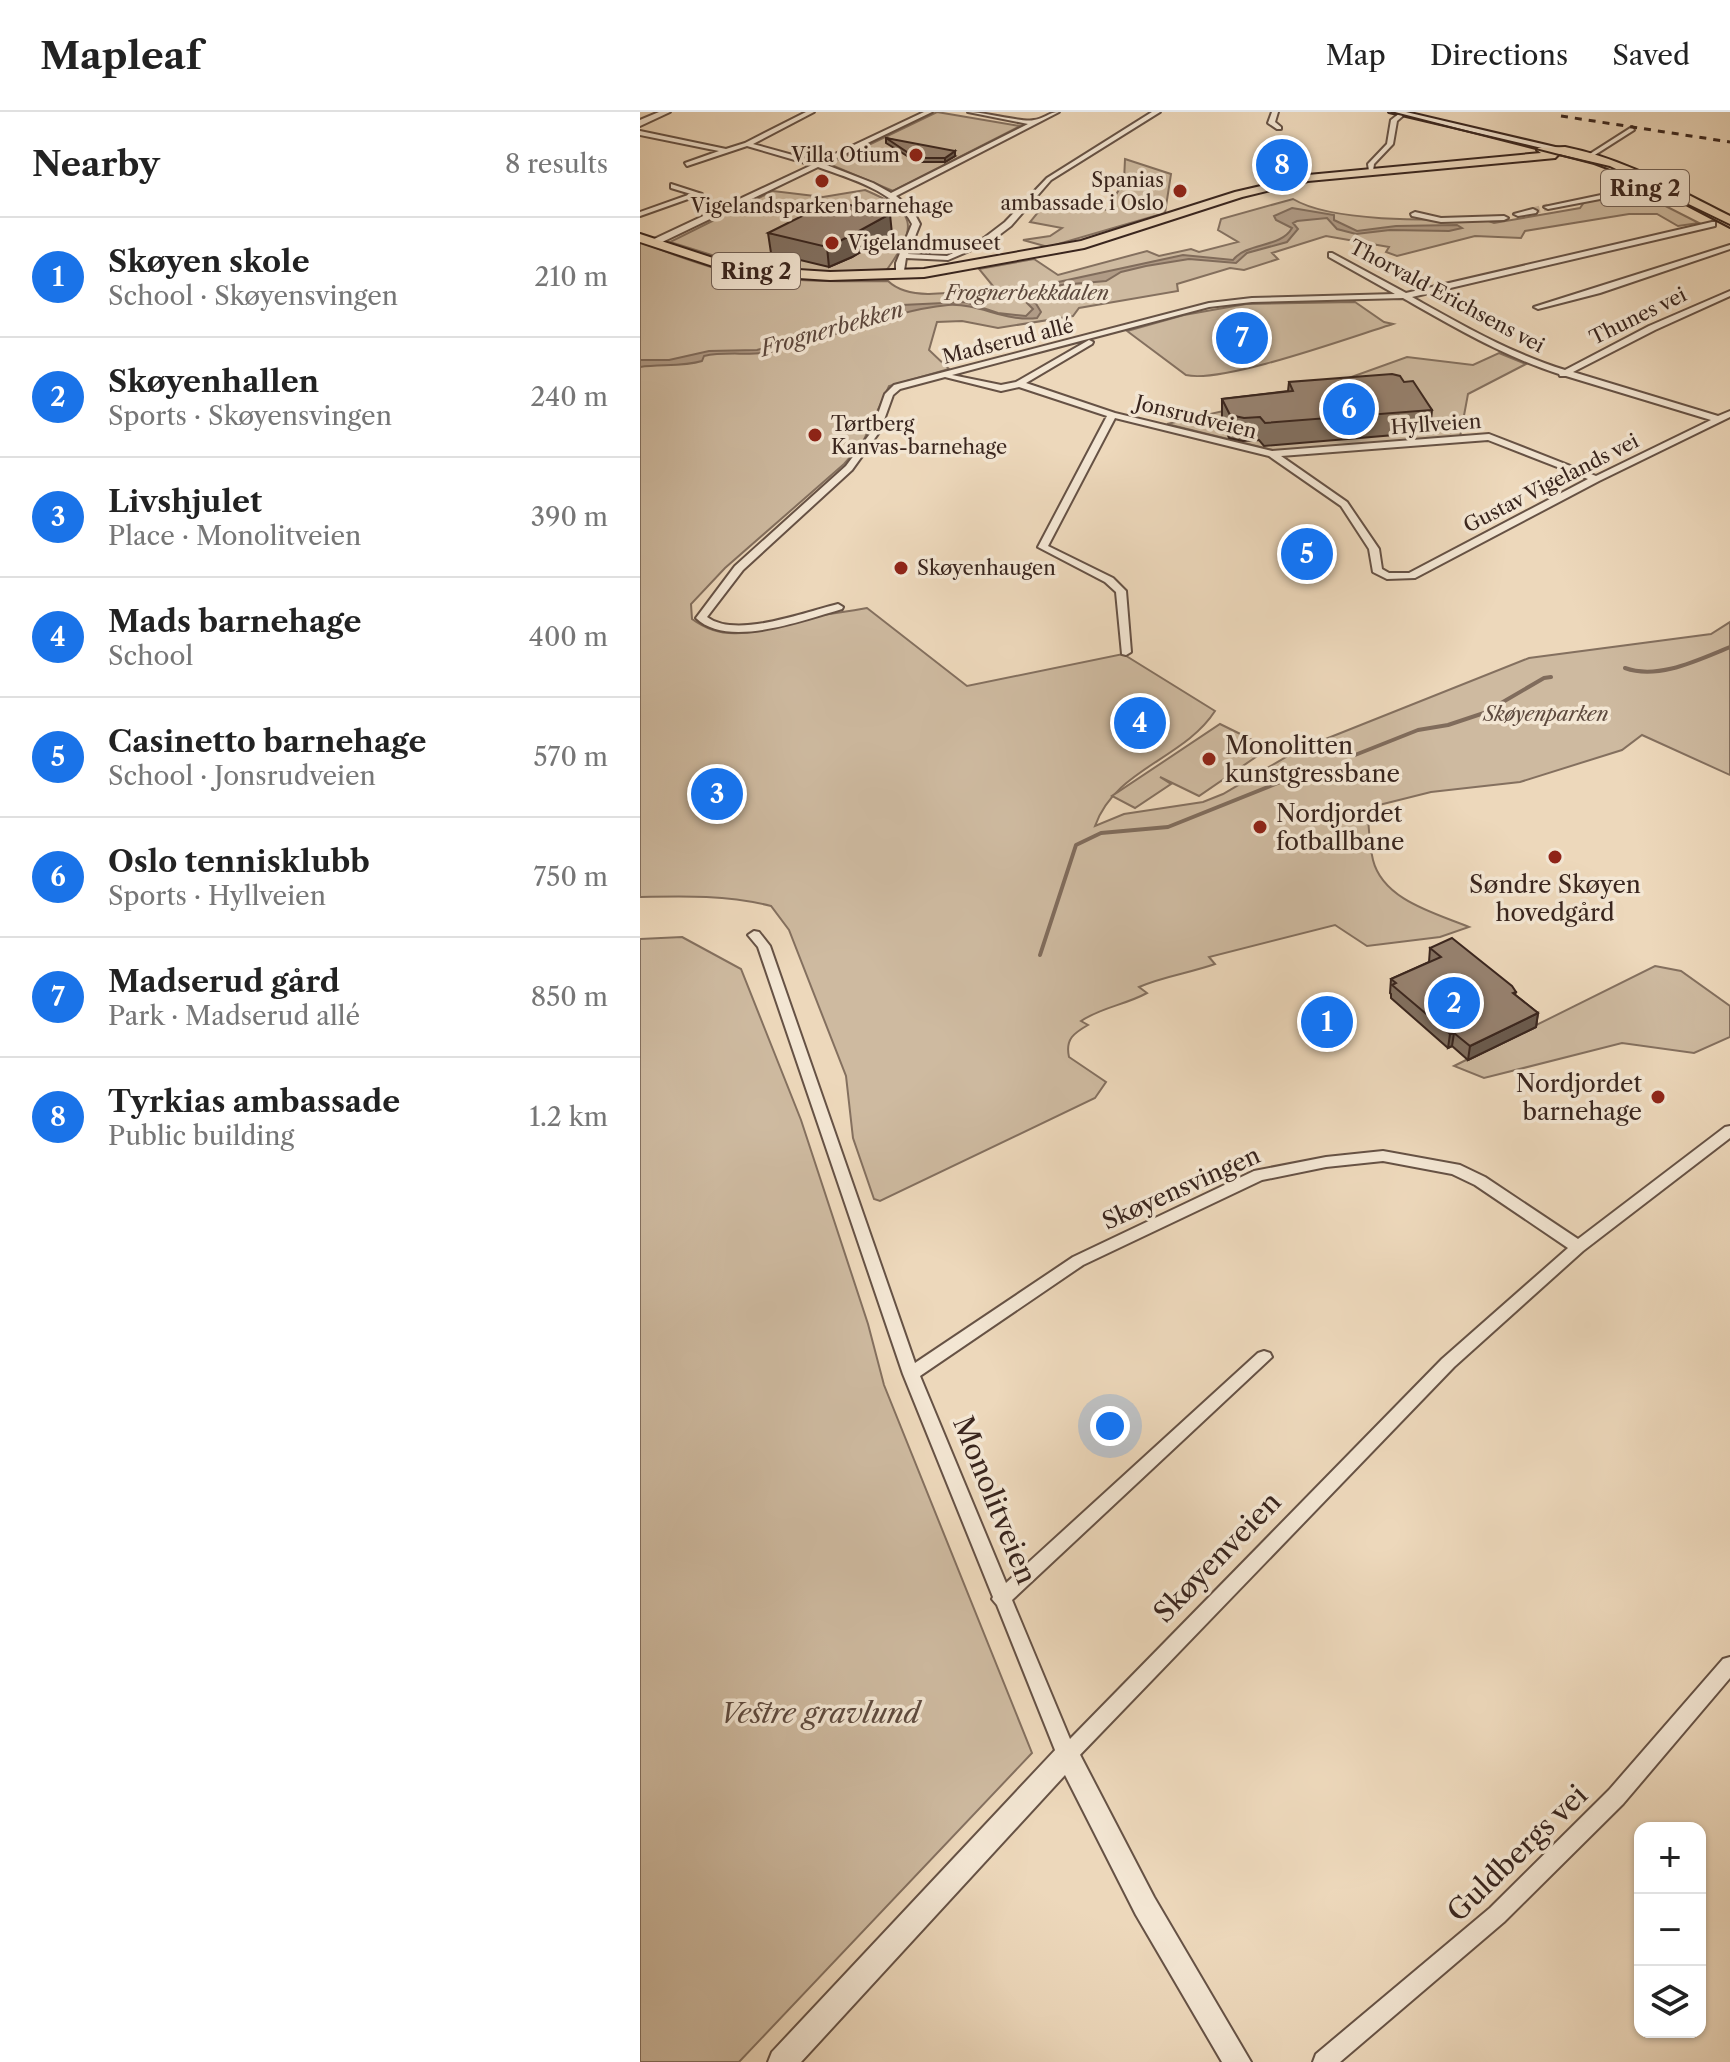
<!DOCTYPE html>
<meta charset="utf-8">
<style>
body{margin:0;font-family:"Libre Caslon Text",serif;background:#f6f6f6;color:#222}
.controls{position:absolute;right:24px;bottom:24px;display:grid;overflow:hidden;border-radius:16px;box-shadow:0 2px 6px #0004}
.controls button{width:72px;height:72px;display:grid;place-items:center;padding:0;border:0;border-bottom:2px solid #e0e0e0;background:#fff;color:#222;font:40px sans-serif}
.you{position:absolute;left:470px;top:1314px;width:28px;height:28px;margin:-20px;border:6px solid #fff;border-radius:50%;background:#1a73e8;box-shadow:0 0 0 12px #1a73e833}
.badge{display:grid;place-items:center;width:52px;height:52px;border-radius:50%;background:#1a73e8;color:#fff;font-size:26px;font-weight:700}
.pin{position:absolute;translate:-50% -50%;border:4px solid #fff;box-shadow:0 2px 8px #0006}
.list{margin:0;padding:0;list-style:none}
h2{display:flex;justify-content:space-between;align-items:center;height:104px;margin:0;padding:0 32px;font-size:34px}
h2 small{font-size:26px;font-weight:400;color:#767676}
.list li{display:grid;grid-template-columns:52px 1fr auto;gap:24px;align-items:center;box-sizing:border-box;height:120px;padding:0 32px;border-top:2px solid #e0e0e0}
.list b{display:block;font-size:30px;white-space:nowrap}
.list p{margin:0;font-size:26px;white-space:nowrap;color:#767676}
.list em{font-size:26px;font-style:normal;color:#767676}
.icon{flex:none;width:44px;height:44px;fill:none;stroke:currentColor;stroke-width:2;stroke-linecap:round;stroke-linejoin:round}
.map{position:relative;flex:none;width:1090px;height:1950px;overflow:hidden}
header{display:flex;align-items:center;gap:48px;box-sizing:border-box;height:112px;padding:0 40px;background:#fff;border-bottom:2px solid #e0e0e0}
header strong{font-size:38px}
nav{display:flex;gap:44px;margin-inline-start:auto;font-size:28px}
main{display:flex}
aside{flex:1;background:#fff}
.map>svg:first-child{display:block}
.green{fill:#cebaa0;stroke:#84705f;stroke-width:2}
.water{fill:#b09b86;stroke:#806c5c;stroke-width:2}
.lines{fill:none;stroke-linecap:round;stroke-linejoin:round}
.stream{stroke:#806c5c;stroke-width:4}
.minor-tunnel{stroke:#c9b49c;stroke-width:7;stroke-dasharray:7 4;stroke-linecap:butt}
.minor-casing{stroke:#665245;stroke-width:4}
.tertiary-casing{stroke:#665245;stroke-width:4}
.secondary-casing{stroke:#39251e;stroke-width:4}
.primary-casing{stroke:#39251e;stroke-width:4}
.minor{fill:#f3e6d3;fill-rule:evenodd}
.tertiary{fill:#f3e6d3;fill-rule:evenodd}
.secondary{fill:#f3e6d3;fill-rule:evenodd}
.primary{fill:#edd8bb;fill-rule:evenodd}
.tram{stroke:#39251e;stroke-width:2}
.rail{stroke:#39251e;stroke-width:3;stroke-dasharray:7 7;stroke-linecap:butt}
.wall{fill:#827060;stroke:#39251e;stroke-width:2}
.shaded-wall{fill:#6a5b4e;stroke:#39251e;stroke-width:2}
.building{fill:#978270;stroke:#39251e;stroke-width:2}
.poi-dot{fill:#8f2418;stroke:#f3e6d3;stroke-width:3}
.labels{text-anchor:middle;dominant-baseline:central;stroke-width:7;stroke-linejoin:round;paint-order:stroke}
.far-poi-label{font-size:20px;fill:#39251e;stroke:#f3e6d3;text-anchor:start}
.far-park-label{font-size:20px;font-style:italic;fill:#5e4a3e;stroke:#f3e6d3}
.far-street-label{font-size:20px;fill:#39251e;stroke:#f3e6d3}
.shield{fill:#f3e6d3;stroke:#715f54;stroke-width:2}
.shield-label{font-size:22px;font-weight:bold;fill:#39251e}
.far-water-label{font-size:22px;font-style:italic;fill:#5d483d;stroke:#f3e6d3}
.poi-label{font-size:24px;fill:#39251e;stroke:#f3e6d3;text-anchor:start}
.street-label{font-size:24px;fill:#39251e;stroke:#f3e6d3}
.near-street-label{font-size:28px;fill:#39251e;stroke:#f3e6d3}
.near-park-label{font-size:28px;font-style:italic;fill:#5e4a3e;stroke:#f3e6d3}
</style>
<header>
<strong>Mapleaf</strong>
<nav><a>Map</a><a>Directions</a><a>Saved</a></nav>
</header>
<main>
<aside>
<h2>Nearby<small>8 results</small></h2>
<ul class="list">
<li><span class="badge">1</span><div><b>Skøyen skole</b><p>School · Skøyensvingen</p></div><em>210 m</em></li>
<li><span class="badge">2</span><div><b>Skøyenhallen</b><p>Sports · Skøyensvingen</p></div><em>240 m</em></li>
<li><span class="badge">3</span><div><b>Livshjulet</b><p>Place · Monolitveien</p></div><em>390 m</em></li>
<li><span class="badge">4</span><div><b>Mads barnehage</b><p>School</p></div><em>400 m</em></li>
<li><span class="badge">5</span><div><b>Casinetto barnehage</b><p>School · Jonsrudveien</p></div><em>570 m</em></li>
<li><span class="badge">6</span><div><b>Oslo tennisklubb</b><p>Sports · Hyllveien</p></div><em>750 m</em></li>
<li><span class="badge">7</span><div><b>Madserud gård</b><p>Park · Madserud allé</p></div><em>850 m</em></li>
<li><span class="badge">8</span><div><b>Tyrkias ambassade</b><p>Public building</p></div><em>1.2 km</em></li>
</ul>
</aside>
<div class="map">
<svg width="1090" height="1950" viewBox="0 0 1090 1950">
<rect width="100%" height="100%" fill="#edd8bb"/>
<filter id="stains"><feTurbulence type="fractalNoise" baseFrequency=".0025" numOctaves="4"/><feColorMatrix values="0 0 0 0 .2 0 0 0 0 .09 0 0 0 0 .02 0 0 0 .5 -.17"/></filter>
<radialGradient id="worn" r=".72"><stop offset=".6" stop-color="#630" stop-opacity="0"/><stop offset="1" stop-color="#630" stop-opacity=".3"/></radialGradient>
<g class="green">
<polygon points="297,0 380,14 253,79 189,52"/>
<polygon points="485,47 531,62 525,101 408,135 383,128 410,124 422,116 390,110 408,88 467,98 484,69"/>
<path d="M992,77L1059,111L1038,114L1017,102H989L885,119L881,126L835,124L757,144L746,140L749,135L686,124L632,141L638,147L604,158L590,156L537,172L538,179L439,196L433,204L358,216L322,209L297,210L289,238L309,257L249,274L222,332L204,352L85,456L51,492L52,507C90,535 124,515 165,506C185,502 207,500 227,496L327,574L483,542L575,599C544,647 475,657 455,714L484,702L563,690L583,682L658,638L889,546L1071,522L1090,510V663L1002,623L982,638L880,670L791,680L727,696C729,713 729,732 733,748C743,788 795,801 829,815L800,825L727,834L695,813L569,845L575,852C550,861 524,864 499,875L507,881C485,893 462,895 441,909L448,913C434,921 425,927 429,945L466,970L455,986L240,1089L234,1087L213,1026L206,964L149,818L131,794C88,783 45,784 0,785V130C27,140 54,151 82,158C136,170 193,170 248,169C272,192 322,178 353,174L339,157L394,147L418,163L507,139L519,144L551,137L559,140L598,130L578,118L581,107L653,87C693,111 795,108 843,107L854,111L940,96L947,86Z"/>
<path d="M225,78C277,100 279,113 246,159L161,160L107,154L30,130L133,79L183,85Z"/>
<path d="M715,190L744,210L753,212C711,225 582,272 546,263L487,219L544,203L606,192Z"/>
<polygon points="859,241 886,252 828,282 820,325 637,339 527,312 678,277 767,245 833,253"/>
<polygon points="580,612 629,636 559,684 520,665 531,672 495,696 472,684"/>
<polygon points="42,825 101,857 161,1008 228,1212 244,1273 392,1641 99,1950 0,1950 0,827"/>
<polygon points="1015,854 1041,859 1090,894 1090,925 1054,941 982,931 844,966 814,954"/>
</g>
<path class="water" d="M652,96L694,103V108L717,119L756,114L817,113L822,116L809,119L750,118L716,122L697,117L687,106L657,109L653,111L658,117L647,130L607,141L596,151L549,147L506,154L481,160L466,169L421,173L406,178L395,190L401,200L397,206C365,210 339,191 308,193C247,199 191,228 131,240C109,244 86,239 64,244L62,249C42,255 21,252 0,255V248H29L69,239L117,238L232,206L262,193L325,190L358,201L386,204L393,197L387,191L409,172L543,143L593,148C607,130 641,136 652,116L636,108L634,104Z"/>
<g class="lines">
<g class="stream">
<path d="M985,556C1018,568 1058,548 1090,535"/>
<polyline points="715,643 778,618 808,613 844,601 904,566 911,565"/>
<polyline points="400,843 436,733 461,721 528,715 673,657"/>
</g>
<polyline class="minor-tunnel" points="893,99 908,95"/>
<g class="minor-casing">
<g id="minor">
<path d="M166,0H174L113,32L178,50L284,0H292L184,52L233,71L251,81L388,12L328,0C345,0 383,11 394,8C404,7 409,0 419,0L256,84L272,97L280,112L268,142L307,144L344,126L365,110L407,66L512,0H520L411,68L371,114L350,130L308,148L266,146L263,165L256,163V151L272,112C256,79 211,67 178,55L18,132H12V128L172,53L107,34L47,54L45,51L79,39L0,23V19L86,37L105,31Z"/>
<polygon points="632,0 638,0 635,10 641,15 641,17 637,17 628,11"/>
<polygon points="760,1 765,2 757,9 753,32 734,52 733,59 729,59 728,52 747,32 751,8"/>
<polygon points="992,15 994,18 950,46 945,45"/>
<polygon points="31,72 62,82 0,104 0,100 51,82 31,76"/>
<polygon points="1004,74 1007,78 908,97 904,95"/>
<polygon points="893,97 897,99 896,101 878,104 874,102"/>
<polygon points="775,100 801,106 864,104 868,106 864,108 801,110 772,104 771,102"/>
<path d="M1072,110H1075V114L772,185C822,213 870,241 925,258L1009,214L1090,179V184L1015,218L933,260L1078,304L1090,299V305L959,369L775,466L747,467L733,460L729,437L701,394L629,344L475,306L408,434L473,466L486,479L491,540L486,543L482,542L476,480L465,470L398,435L467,304L379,275L361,279L305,265L260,277L253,283L240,319L212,358L103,458L67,505C96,527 165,500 198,492L203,495L202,497C164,508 87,537 56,506L95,454L206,354L232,319L245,282L254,273L569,191L612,186L755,182L689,145V141H692L766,181ZM763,186C814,215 863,244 919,262L920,264H926L1071,308L956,364L849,322L632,339L475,301L386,271L452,232L453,230L449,228L376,270L361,273L312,263L569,195L612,190ZM848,328L948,367L769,461H749L742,457L739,437L707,390L641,344Z"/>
<polygon points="1090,133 1090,137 960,181 898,197 894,195"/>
<path d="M114,819L119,820L130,834L275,1251L433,1145L614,1059L686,1045L743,1039L820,1053L845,1065L938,1127L1085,1015L1090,1014V1026L943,1139L814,1255L434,1649L427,1652L420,1649L417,1643L357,1493L352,1487L353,1485L263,1262L118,835L108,823ZM743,1049L812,1062L835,1073L928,1136L802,1247L430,1627L372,1488L632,1245L630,1241L624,1239L618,1241L366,1471L280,1264L443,1153L622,1068L686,1055Z"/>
<polygon points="1090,1545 1090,1566 983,1692 864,1810 700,1950 673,1950 676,1942 850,1796 969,1678 1083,1547"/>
</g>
</g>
<g class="tertiary-casing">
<g id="tertiary">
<polygon points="19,0 30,0 0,14 0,8"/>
<polygon points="427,1632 436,1635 514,1785 611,1950 582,1950 496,1803 425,1663 161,1950 128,1950 132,1940 418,1635"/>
</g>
</g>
<g class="secondary-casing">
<polygon id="secondary" points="749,0 766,0 928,38 923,41"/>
</g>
<g class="primary-casing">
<path id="primary" d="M925,35C985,47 1036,77 1090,104V112L970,54L919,42L915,46L668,69L602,85L444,136L284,165L190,168L127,164L73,154L0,130V122L79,148L127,156L190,160L284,157L441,129L595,80L668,63L901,41L897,38L898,36Z"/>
</g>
<use href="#minor" class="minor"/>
<use href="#tertiary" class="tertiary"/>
<use href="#secondary" class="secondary"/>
<use href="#primary" class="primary"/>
<polyline class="tram" points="751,0 954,52 1002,70 1090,116"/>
<polyline class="rail" points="921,4 1090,30"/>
</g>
<g class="wall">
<polygon points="246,26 315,44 305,50 277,50 246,31"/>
<polygon points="128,121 252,122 212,145 189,155 131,141"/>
<polygon points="649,270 764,270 792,298 790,320 624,334 619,328 603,329 589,326 582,310 582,287 648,279"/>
<polygon points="790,836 876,880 875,883 898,901 896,915 828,948 812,934 808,936 751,886 751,882 750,881 751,867 789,850"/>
</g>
<g class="shaded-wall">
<polygon points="315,39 315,44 305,50 305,46"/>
<polygon points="250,102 252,122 212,145 189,155 187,135"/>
<polygon points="898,901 896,915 828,948 830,934"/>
<polygon points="814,921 812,934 808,936 810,922"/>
</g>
<g class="building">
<polygon points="246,26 315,39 305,46 276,46"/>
<polygon points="192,89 250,102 210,124 187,135 128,121"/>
<polygon points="752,262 760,264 764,270 773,269 792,298 625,311 620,305 604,306 590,303 582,287 653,279 649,270"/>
<polygon points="812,826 872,874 876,880 873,881 898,901 830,934 814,921 810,922 752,873 756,871 751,867 801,845 790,836"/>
</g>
<g class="poi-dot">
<circle cx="276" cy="43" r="8"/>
<circle cx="182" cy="69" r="8"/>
<circle cx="540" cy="79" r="8"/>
<circle cx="192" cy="131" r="8"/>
<circle cx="175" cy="323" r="8"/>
<circle cx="261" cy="456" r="8"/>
<circle cx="569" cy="647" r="8"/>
<circle cx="620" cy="715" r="8"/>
<circle cx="915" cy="745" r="8"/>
<circle cx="1018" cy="985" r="8"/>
</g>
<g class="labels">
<g class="far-poi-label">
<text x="260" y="43" text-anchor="end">Villa Otium</text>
<text x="524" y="68" text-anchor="end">Spanias<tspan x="524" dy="23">ambassade i Oslo</tspan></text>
<text x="182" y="94" text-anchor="middle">Vigelandsparken barnehage</text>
<text x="208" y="131">Vigelandmuseet</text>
<text x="191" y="312">Tørtberg<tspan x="191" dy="23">Kanvas-barnehage</tspan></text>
<text x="277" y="456">Skøyenhaugen</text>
</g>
<g class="far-park-label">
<text x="387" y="181">Frognerbekkdalen</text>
<text x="906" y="602">Skøyenparken</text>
</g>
<g class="far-street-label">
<text transform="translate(807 184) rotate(28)">Thorvald Erichsens vei</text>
<text transform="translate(998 204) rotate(-26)">Thunes vei</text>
<text transform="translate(368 229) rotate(-14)">Madserud allé</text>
<text transform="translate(556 305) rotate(14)">Jonsrudveien</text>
<text transform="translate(796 312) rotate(-4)">Hyllveien</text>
<text transform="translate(911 371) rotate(-27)">Gustav Vigelands vei</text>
</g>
<g class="shield">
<rect x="961" y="58" width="88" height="36" rx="6"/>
<rect x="72" y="141" width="88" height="36" rx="6"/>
</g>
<g class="shield-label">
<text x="1005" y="76">Ring 2</text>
<text x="116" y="159">Ring 2</text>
</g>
<g class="far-water-label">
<text transform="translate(192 217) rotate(-16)">Frognerbekken</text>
</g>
<g class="poi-label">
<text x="585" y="633">Monolitten<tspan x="585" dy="28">kunstgressbane</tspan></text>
<text x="636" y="701">Nordjordet<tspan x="636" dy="28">fotballbane</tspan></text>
<text x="915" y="772" text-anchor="middle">Søndre Skøyen<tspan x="915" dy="28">hovedgård</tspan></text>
<text x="1002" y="971" text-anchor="end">Nordjordet<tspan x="1002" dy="28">barnehage</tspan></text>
</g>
<g class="street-label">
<text transform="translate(541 1076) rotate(-24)">Skøyensvingen</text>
</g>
<g class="near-street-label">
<text transform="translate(355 1388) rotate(68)">Monolitveien</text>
<text transform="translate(577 1445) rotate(-46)">Skøyenveien</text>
<text transform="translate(877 1741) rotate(-44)">Guldbergs vei</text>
</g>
<g class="near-park-label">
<text x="180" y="1601">Vestre gravlund</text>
</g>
</g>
<rect width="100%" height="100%" filter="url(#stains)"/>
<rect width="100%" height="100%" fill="url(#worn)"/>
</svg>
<div class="controls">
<button>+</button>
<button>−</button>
<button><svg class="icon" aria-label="layers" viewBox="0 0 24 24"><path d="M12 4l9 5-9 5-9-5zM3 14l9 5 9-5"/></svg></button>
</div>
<div class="you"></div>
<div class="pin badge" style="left:687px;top:910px">1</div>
<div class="pin badge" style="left:814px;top:891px">2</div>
<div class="pin badge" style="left:77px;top:682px">3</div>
<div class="pin badge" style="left:500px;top:611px">4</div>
<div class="pin badge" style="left:667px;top:442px">5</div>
<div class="pin badge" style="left:709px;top:297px">6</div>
<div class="pin badge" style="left:602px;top:226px">7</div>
<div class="pin badge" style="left:642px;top:53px">8</div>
</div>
</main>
